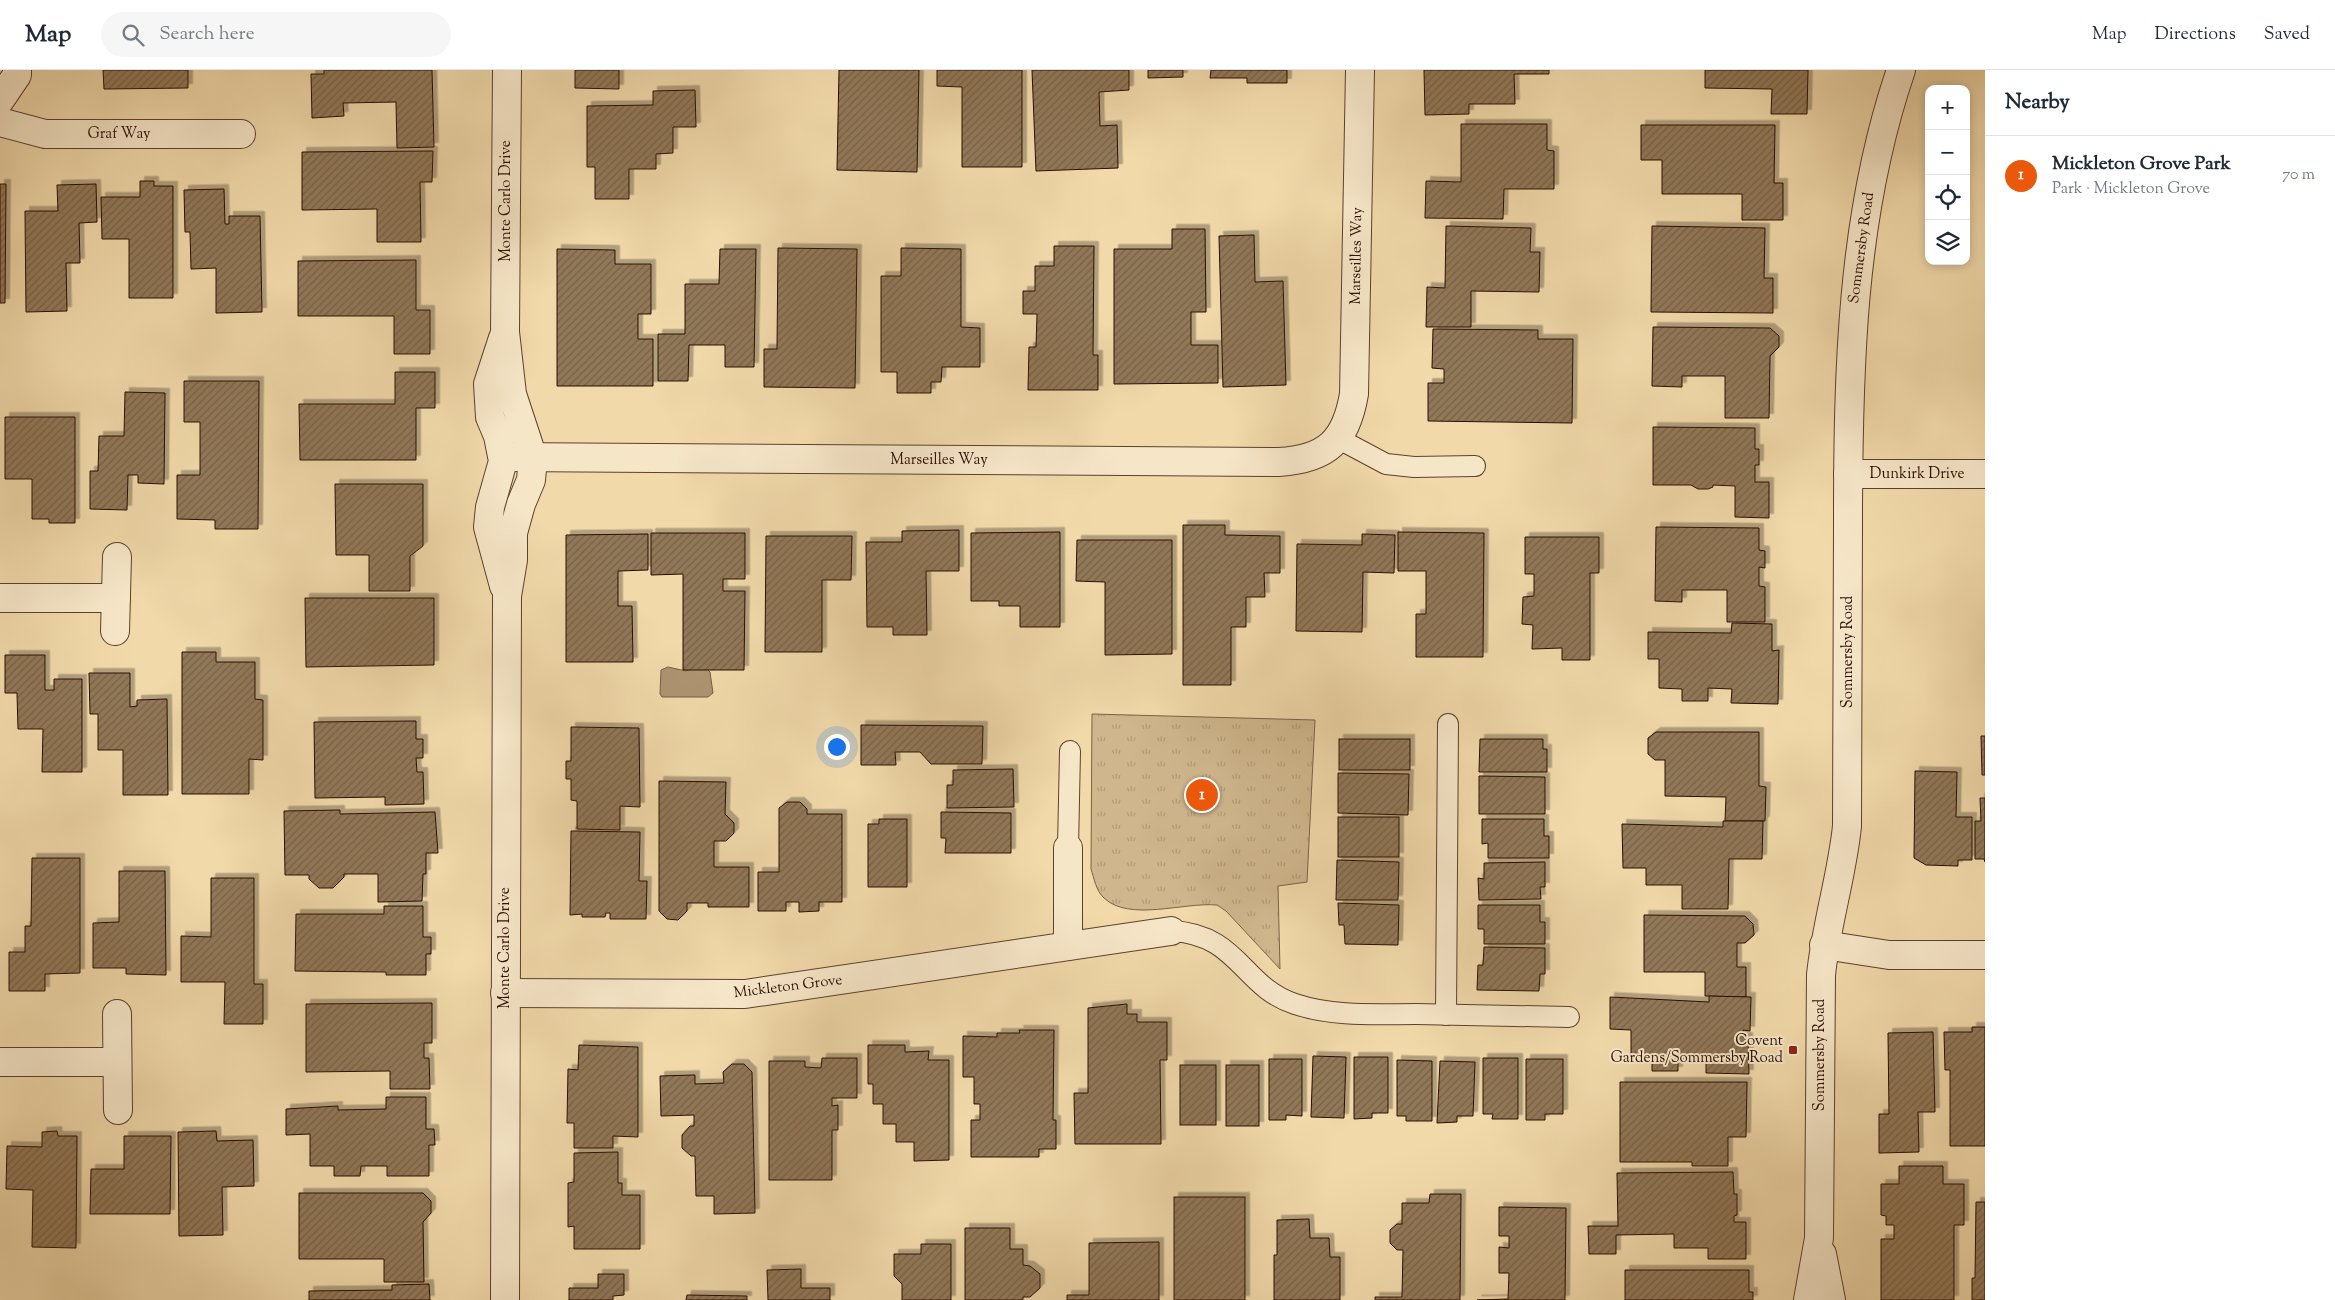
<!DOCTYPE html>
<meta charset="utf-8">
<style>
body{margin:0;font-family:"Sorts Mill Goudy",serif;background:#f6f6f7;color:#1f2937}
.controls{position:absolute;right:15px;top:15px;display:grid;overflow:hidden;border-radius:10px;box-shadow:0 2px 8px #0003}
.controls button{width:45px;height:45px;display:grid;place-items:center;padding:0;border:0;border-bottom:1px solid #e0e1e3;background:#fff;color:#1f2937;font:25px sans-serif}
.you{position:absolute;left:836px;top:676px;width:18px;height:18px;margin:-12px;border:4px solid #fff;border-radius:50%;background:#1a73e8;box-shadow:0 0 0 8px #1a73e833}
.badge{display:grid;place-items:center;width:32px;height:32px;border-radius:50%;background:#ea580c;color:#fff;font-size:16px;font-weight:700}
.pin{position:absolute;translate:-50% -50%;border:2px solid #fff;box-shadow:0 1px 5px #0006}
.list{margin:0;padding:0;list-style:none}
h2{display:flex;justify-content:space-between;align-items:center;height:65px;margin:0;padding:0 20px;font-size:21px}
h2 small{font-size:16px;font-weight:400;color:#747a83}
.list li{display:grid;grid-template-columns:32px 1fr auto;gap:15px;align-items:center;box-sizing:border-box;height:80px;padding:0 20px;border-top:1px solid #e0e1e3}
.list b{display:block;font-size:19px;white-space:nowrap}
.list p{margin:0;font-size:16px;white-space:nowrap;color:#747a83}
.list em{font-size:16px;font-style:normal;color:#747a83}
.icon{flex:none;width:28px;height:28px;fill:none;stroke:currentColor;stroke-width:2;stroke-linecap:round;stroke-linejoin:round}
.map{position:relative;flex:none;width:1985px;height:1230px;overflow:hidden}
header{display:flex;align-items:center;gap:30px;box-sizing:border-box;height:70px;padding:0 25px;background:#fff;border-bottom:1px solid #e0e1e3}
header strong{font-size:24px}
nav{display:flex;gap:28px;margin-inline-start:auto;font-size:18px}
.search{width:350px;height:45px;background:#f6f6f7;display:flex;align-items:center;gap:12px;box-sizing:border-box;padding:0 18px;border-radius:28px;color:#747a83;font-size:19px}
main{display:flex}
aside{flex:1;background:#fff}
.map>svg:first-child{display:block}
.park{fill:url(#park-tufts);stroke:#7c6247}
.water{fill:#ad9471;stroke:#795e44}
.building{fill:url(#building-hatch);stroke:#2a0e01;filter:url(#shadow)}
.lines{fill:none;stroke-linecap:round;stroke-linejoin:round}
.service-casing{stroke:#5c412b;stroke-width:22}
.minor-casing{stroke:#5c412b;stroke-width:30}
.service{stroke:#f6e6c8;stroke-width:20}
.minor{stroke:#f6e6c8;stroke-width:28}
.poi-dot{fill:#8f2418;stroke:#f6e6c8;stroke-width:2}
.labels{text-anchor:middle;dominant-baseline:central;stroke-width:4;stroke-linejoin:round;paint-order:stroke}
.street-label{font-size:15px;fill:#2a0e01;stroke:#f6e6c8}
.poi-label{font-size:15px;fill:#2a0e01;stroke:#f6e6c8;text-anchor:end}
</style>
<header>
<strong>Map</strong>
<div class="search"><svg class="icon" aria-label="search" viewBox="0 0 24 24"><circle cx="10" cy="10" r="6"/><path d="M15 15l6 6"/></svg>Search here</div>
<nav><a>Map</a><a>Directions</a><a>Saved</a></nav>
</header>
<main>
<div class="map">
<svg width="1985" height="1230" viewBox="0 0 1985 1230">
<defs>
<pattern id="park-tufts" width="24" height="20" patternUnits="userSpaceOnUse" patternTransform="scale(1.25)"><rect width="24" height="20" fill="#cfb68d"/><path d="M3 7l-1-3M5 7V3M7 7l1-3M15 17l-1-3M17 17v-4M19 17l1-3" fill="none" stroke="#b29b78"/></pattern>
<pattern id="building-hatch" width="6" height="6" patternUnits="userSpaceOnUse" patternTransform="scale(1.25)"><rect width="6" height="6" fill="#917859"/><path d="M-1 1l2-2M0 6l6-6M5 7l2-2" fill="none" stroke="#776147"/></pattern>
<filter id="shadow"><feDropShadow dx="4.5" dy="-4.5" stdDeviation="0" flood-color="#0004"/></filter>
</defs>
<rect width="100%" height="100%" fill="#f1d9aa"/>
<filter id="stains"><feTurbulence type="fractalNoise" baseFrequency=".004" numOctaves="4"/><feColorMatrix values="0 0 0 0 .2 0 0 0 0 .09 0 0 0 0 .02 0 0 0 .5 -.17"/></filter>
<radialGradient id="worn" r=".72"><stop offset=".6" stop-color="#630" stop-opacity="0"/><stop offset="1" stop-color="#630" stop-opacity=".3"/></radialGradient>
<path class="park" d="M1092,644L1315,650L1307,812L1278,816L1280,899L1226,841L1217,835C1184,832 1129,852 1104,828C1096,821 1094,808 1091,799Z"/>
<polygon class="water" points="668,597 686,601 694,598 706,598 710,602 713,623 708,627 662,627 660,624 661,600"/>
<g class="building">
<polygon points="103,0 188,0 188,18 104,19"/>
<polygon points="324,0 432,0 434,77 397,78 396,32 343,33 344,46 312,48 311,4 324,4"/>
<polygon points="575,0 619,0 619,19 575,18"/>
<polygon points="839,0 919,0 917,102 837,100"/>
<polygon points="937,0 1022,0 1022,97 962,97 962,17 937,16"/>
<polygon points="1032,0 1129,0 1129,20 1099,22 1100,56 1117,55 1118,98 1036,101"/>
<polygon points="1148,0 1183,0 1183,7 1148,8"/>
<polygon points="1211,0 1287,0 1287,13 1247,13 1247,8 1210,8"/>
<polygon points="1424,0 1549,0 1549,4 1514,4 1515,34 1469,34 1469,44 1425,45"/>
<polygon points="1705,0 1808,0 1807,44 1771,44 1772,19 1705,18"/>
<polygon points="695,20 696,57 673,57 673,83 656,84 656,99 629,99 629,129 595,129 595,97 587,97 587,36 653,35 653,21"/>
<polygon points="1461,54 1547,54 1547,80 1554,81 1554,119 1504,119 1503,149 1425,148 1426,111 1461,112"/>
<polygon points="1641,55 1775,55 1774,113 1783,113 1783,150 1742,150 1742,124 1662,124 1662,90 1641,90"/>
<polygon points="433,81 432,112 420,112 421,172 377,172 377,139 302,140 302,82"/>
<polygon points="140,111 154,111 154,116 173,116 173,228 129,228 129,169 102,169 101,127 140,127"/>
<polygon points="0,114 6,114 5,233 0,233"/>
<polygon points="96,114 97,152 79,153 80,193 66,193 67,241 26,242 25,141 58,141 57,115"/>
<polygon points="224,119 225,154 229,154 229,146 260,146 262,242 216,243 216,198 191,199 190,162 185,162 184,120"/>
<polygon points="1446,156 1531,158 1530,182 1540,182 1539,222 1471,221 1471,257 1426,257 1427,217 1445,218"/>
<polygon points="1652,156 1765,158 1764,208 1773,208 1773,243 1651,242"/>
<polygon points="1172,159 1205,159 1206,242 1191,242 1191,275 1218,275 1218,313 1114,314 1114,179 1172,179"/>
<polygon points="1254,165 1255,212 1283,211 1286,315 1223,317 1219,166"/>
<polygon points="1054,176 1094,176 1093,285 1098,285 1098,320 1028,320 1029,277 1036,277 1037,244 1023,244 1023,221 1035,221 1035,196 1054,196"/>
<polygon points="778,178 857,179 855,318 764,317 764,279 777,279"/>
<polygon points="901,178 961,179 961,257 980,258 980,297 942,297 941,312 931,312 931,323 897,323 897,302 881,302 881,206 901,206"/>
<polygon points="557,179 615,180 615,194 651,194 651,244 638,244 638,269 653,269 653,316 557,316"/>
<polygon points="720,179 756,179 754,297 725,297 725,275 689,275 688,311 658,311 658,264 685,264 685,214 719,214"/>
<polygon points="416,190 416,240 430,240 430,284 394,284 394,246 298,246 298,191"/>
<polygon points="1653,257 1770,258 1779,266 1779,277 1770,286 1769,348 1725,348 1725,306 1682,306 1682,317 1652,316"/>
<polygon points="1433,259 1538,260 1538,269 1573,269 1572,353 1428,351 1428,313 1444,313 1444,299 1432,298"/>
<polygon points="395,302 435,302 435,338 416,338 416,390 300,390 299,334 395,334"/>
<polygon points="184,311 259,311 258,459 215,459 215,450 177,449 177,405 200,405 200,352 184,352"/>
<polygon points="125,322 165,323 164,414 138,413 138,405 128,405 127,440 90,439 90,401 98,401 99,366 124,366"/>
<polygon points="5,347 75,347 75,453 49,453 49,449 32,449 32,409 5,409"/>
<polygon points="1653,357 1755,358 1755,379 1759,379 1759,395 1755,395 1755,412 1769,412 1769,448 1735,447 1735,416 1713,415 1713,417 1708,419 1698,419 1691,415 1653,415"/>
<polygon points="335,414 423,414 423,476 410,486 410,521 369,521 369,485 336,485"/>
<polygon points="1183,455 1225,455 1225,465 1280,466 1280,503 1264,503 1265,527 1246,527 1246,557 1231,557 1231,615 1183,615"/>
<polygon points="1656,457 1759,458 1759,480 1765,481 1765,498 1759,497 1759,516 1765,517 1765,552 1727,552 1727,520 1682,520 1682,532 1655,531"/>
<polygon points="959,460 959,501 926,501 927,565 893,565 893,557 867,557 866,472 902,472 902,461"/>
<polygon points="1060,462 1060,557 1020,557 1020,536 999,536 999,531 971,531 971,463"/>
<polygon points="1398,462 1484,463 1483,587 1416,587 1416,544 1426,544 1426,501 1398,501"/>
<polygon points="651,463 745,463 745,509 723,509 723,521 745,521 744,600 683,600 683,504 651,505"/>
<polygon points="648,464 648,500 618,501 618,536 632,536 633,592 566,592 566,465"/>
<polygon points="1362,464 1395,465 1394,503 1363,502 1362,562 1296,561 1297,474 1362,475"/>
<polygon points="766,466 852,466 851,510 822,510 822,582 765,582"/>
<polygon points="1525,467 1599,467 1599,503 1590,503 1590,590 1562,590 1562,578 1532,579 1533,555 1522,554 1523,527 1534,526 1534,504 1525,504"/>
<polygon points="1077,470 1172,470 1172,584 1105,585 1105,512 1076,511"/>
<polygon points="305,528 434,528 434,595 306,597"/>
<polygon points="1732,553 1772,554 1772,581 1779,580 1778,634 1731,633 1732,619 1708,618 1708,631 1682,631 1682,619 1659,618 1659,589 1648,589 1648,562 1731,563"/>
<polygon points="182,582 216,582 216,592 255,592 255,629 263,630 263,690 249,689 249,724 182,724"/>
<polygon points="5,585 45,585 45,620 54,620 54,609 82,609 82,702 42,702 43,659 18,659 17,623 5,623"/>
<polygon points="89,603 130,603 130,637 137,636 137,630 167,629 168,725 123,725 123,680 98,680 98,644 90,644"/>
<polygon points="416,651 416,669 423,669 423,688 416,688 417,702 423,702 424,734 385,735 385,727 315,728 314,652"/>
<polygon points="861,655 983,656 982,694 931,694 920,682 895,682 896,695 861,695"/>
<polygon points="571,657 639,658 640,737 620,736 620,760 577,759 577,731 571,730 571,709 566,709 566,691 571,691"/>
<polygon points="1656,662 1759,662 1759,716 1766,717 1765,751 1725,751 1726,727 1665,726 1665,690 1655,690 1648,684 1648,668"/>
<polygon points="1981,666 1985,666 1985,705 1982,705"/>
<rect x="1339" y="669" width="71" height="31"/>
<polygon points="1480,669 1543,669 1543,679 1547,679 1547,702 1479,702"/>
<polygon points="1013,699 1014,737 947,738 947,715 953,715 953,700"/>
<polygon points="1915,701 1957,702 1956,747 1972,747 1972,790 1958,790 1958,796 1926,795 1914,788"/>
<polygon points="1338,703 1409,704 1408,745 1338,743"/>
<polygon points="1479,706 1545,707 1545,744 1479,744"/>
<polygon points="659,711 726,712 725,744 734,753 734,763 726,771 714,771 714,797 749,797 749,837 708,837 708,833 687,833 687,841 678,850 667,849 659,841"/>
<polygon points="1980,728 1985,728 1985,792 1984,789 1975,789 1975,751 1981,751"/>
<polygon points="787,732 800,732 807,739 807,744 842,744 842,832 819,832 819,841 799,842 799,832 786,832 786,841 758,841 758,802 779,802 779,738"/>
<polygon points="340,740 340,744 435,742 438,783 426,783 426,804 423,804 422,831 378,832 378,804 344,804 344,807 333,818 319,818 309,809 309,805 285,805 284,741"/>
<polygon points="941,742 1011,743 1011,783 945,783 946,768 941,768"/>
<rect x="1338" y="747" width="61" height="40"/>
<polygon points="879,749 907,749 907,817 868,817 868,754 879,754"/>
<polygon points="1482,749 1544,749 1544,766 1549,766 1549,788 1488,788 1488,773 1482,774"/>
<polygon points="1723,751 1763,751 1762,789 1729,789 1728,839 1682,839 1682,815 1646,815 1646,798 1623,798 1622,754 1723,757"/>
<polygon points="571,761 640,762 639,811 647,811 646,849 610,849 610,843 606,843 605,847 582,847 582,844 570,845"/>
<polygon points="32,788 80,788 80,903 45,904 45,921 9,921 9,882 25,882 25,856 31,856"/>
<polygon points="1337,790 1399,792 1398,830 1336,830"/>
<polygon points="1545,792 1545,817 1540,817 1541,829 1479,830 1478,808 1484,809 1484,793"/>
<polygon points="119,801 165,801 166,905 126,904 126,898 93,898 93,853 119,852"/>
<polygon points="211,808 254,808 254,914 263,914 263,954 224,954 225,912 181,912 181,866 211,867"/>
<polygon points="1338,833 1399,835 1398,875 1345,874 1344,855 1339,855"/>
<polygon points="1478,835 1540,835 1540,852 1545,852 1545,874 1484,874 1484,859 1478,859"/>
<polygon points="384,836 423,836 423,867 431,867 431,884 426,884 426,905 386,905 386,902 295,901 296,844 384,844"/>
<polygon points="1644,845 1745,846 1753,854 1754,865 1745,873 1737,873 1737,897 1746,897 1746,927 1705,926 1705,902 1644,902"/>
<polygon points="1484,877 1545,878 1545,904 1540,904 1539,921 1477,920 1478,895 1483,895"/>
<polygon points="1709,926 1751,927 1750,961 1743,960 1743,967 1748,967 1749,1004 1706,1003 1706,988 1678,988 1678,1001 1652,1001 1652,987 1631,987 1631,960 1610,959 1610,927 1709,932"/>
<polygon points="432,933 432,973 424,973 424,988 429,988 430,1019 390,1019 390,1001 306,1002 306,934"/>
<polygon points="1127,934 1127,944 1137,944 1137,952 1167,952 1167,990 1160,990 1161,1074 1075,1074 1074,1023 1088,1023 1088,938"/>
<polygon points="1972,957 1985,957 1985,1076 1950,1076 1950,1000 1945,1000 1944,962 1972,962"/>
<polygon points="1019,960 1054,960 1053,1050 1056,1050 1056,1079 1039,1079 1039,1087 971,1087 971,1050 980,1050 980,1034 974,1034 974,1007 963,1007 963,966 997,967 997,963 1020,963"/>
<polygon points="1933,962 1935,1042 1918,1042 1919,1082 1879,1083 1879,1044 1889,1044 1888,963"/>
<polygon points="579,975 638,977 638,1067 613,1066 613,1078 574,1078 574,1053 567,1053 568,999 578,1000"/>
<polygon points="868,975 905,975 905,982 929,981 928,990 949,990 949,1090 914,1091 914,1072 896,1072 896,1054 883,1054 883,1034 873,1034 873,1014 868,1014"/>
<polygon points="1313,986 1346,987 1344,1048 1311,1047"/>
<polygon points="1354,987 1388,987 1388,1043 1372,1043 1372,1048 1354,1049"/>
<polygon points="822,988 857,988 857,1028 832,1028 832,1036 838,1035 838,1060 832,1060 832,1110 769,1110 769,991 805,991 805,997 821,998"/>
<polygon points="1483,988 1518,988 1518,1049 1492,1049 1493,1044 1483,1044"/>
<polygon points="1269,989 1302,989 1302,1046 1286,1045 1286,1050 1269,1050"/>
<polygon points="1526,989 1563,989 1563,1044 1545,1044 1545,1050 1526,1050"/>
<polygon points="1397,990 1432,991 1432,1051 1406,1051 1406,1046 1397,1046"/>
<polygon points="1440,991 1475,992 1473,1046 1457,1046 1457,1052 1437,1053"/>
<polygon points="732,994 744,994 752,1002 755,1143 714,1144 714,1126 696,1126 695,1086 691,1086 682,1078 682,1065 690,1056 694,1056 694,1045 661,1046 660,1006 695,1005 695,1014 724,1013 723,1002"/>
<rect x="1180" y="995" width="36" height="60"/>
<rect x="1226" y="995" width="33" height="61"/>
<polygon points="1620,1012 1747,1012 1746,1067 1728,1067 1728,1096 1692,1096 1692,1092 1620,1092"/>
<polygon points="386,1027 426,1027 426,1059 434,1059 435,1075 429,1075 429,1106 387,1106 387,1096 361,1096 360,1106 334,1106 334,1096 310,1096 310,1064 286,1065 286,1039 338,1036 338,1040 386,1039"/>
<polygon points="57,1061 58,1066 77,1066 76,1178 32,1177 33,1120 6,1119 7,1076 42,1077 42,1062"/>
<polygon points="216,1061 217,1071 253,1070 254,1116 222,1117 223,1165 179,1166 178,1062"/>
<polygon points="124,1066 171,1066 170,1144 90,1144 91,1099 124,1099"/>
<polygon points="618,1082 618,1113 622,1113 622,1125 640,1125 640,1179 574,1179 574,1156 568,1157 568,1113 574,1112 574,1083"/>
<polygon points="1899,1096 1943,1096 1943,1114 1964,1114 1964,1155 1954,1155 1954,1230 1881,1230 1881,1169 1894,1169 1894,1155 1886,1155 1886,1146 1881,1145 1881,1114 1899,1114"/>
<polygon points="1733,1102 1734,1124 1737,1124 1737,1145 1734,1146 1734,1152 1746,1152 1746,1189 1708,1189 1708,1178 1674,1178 1674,1164 1616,1165 1616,1184 1589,1184 1588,1156 1618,1156 1617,1103"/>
<polygon points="299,1123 423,1123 431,1131 431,1143 423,1152 424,1212 384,1212 384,1189 299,1189"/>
<polygon points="1430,1124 1461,1124 1460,1230 1375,1230 1375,1227 1402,1227 1403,1180 1397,1180 1390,1173 1390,1160 1397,1154 1402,1154 1402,1133 1429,1133"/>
<rect x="1174" y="1127" width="71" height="103"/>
<polygon points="1976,1132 1985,1132 1985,1230 1972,1230 1972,1208 1975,1208"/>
<polygon points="1499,1137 1566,1138 1565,1230 1477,1230 1508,1229 1509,1203 1499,1203 1499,1177 1509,1178 1509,1166 1499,1166"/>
<polygon points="1309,1149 1310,1168 1329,1168 1330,1187 1340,1187 1340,1230 1274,1230 1274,1185 1277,1185 1277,1150"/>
<polygon points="965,1158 1010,1158 1010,1179 1023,1179 1023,1195 1030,1196 1040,1204 1040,1218 1030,1227 1023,1227 1023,1230 965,1230"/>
<polygon points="1159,1172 1159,1230 1067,1230 1067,1225 1089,1225 1089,1173"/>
<polygon points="921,1174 951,1174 951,1230 902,1230 902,1214 894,1206 894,1184 921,1184"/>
<polygon points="801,1199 801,1218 830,1218 830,1230 768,1230 767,1200"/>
<polygon points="1625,1200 1749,1200 1749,1222 1753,1222 1753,1230 1625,1230"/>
<polygon points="598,1204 624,1204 624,1225 613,1226 613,1230 569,1230 569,1218 598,1218"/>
<polygon points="429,1214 430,1230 309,1230 309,1221 392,1220 392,1215"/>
<polygon points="687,1225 747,1226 747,1230 686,1230"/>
</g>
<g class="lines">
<g class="service-casing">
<g id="service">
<polyline points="1339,369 1386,394 1414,397 1475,396"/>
<polyline points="1068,778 1070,681"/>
<path d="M1171,861C1239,864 1242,917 1295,934C1334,947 1376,944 1416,944C1467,945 1518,946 1569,947"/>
<polyline points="1446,945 1448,654"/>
</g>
</g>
<g class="minor-casing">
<g id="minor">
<polyline points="0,30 17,5 17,0"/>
<polyline points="0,52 45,64 241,64"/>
<polyline points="503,268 488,314 490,347 498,366 503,391 490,437 488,457 504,516"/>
<path d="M503,387L1279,392C1327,389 1346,371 1354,324L1360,0"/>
<polyline points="1848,404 1985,404"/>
<polyline points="0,528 116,528"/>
<polyline points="115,561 117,487"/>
<polyline points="1824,875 1889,885 1985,885"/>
<polyline points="1068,876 1068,778"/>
<polyline points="505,923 745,924 1171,861"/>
<polyline points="117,944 118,1040"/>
<polyline points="0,992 117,992"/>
<polyline points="1822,1184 1831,1230"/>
<polyline points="505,1230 507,526 513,490 513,463 521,434 531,410 533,388 512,324 505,262 507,0"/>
<path d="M1808,1230L1819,1168L1821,905C1826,855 1842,806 1847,756C1848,655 1848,554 1848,454C1848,301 1851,146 1901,0"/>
</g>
</g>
<use href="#service" class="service"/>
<use href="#minor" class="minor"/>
</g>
<rect class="poi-dot" x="1788" y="975" width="10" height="10" rx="2.5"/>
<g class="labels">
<g class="street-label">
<text x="119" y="64">Graf Way</text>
<text transform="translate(506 131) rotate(-90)">Monte Carlo Drive</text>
<text transform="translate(1862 178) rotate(-82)">Sommersby Road</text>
<text transform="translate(1357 186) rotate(-89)">Marseilles Way</text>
<text x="939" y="390">Marseilles Way</text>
<text x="1917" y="404">Dunkirk Drive</text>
<text transform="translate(1848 582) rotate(-90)">Sommersby Road</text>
<text transform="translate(505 878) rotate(-90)">Monte Carlo Drive</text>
<text transform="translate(788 917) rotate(-7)">Mickleton Grove</text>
<text transform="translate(1820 985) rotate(-90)">Sommersby Road</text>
</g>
<g class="poi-label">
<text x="1783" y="971">Covent<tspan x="1783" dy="17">Gardens/Sommersby Road</tspan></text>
</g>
</g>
<rect width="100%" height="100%" filter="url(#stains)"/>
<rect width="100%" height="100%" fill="url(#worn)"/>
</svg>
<div class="controls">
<button>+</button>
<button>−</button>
<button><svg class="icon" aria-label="locate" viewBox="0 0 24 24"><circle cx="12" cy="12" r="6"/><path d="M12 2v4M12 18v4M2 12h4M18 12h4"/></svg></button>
<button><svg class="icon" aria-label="layers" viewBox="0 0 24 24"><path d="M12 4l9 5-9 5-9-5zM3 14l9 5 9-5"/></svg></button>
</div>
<div class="you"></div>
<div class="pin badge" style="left:1202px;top:725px">1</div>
</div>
<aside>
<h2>Nearby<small></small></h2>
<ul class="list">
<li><span class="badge">1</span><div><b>Mickleton Grove Park</b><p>Park · Mickleton Grove</p></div><em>70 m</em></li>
</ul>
</aside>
</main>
